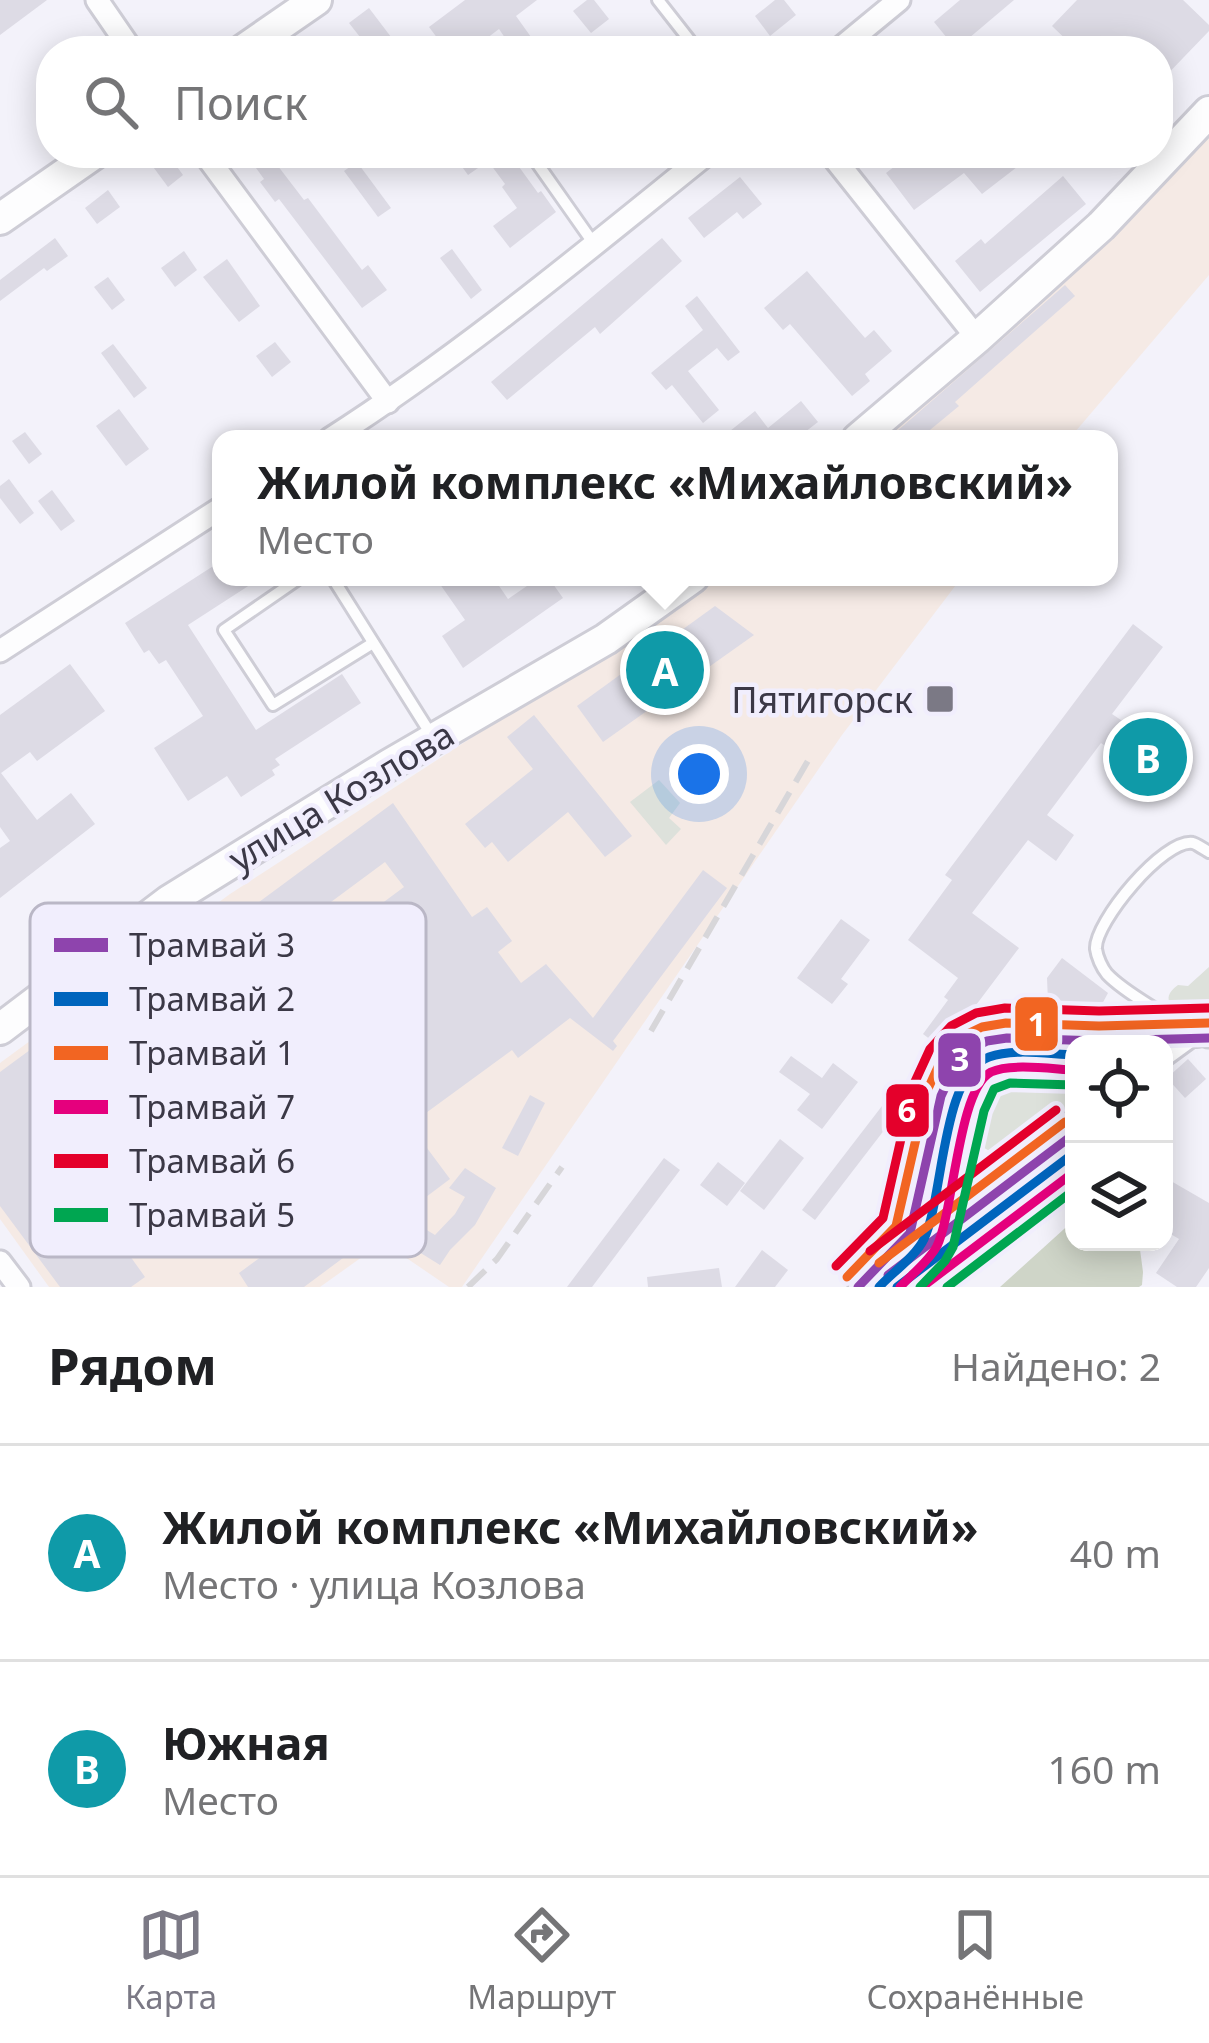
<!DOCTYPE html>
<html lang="ru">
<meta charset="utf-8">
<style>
body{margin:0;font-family:"Noto Sans",sans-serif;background:#f6f6f6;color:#202124}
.controls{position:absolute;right:36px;bottom:36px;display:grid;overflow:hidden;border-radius:24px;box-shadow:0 6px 30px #0003}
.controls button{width:108px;height:108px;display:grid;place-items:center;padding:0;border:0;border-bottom:3px solid #e0e0e0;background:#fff;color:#202124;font:60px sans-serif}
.you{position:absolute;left:699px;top:774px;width:42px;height:42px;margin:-30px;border:9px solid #fff;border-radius:50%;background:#1a73e8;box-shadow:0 0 0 18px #1a73e833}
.badge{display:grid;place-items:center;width:78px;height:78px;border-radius:50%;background:#7b7985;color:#fff;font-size:39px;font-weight:700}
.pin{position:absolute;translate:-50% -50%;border:6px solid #fff;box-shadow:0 3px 12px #0006}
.popup{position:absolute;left:212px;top:430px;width:906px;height:156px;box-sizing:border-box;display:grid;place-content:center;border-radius:24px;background:#fff;filter:drop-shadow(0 3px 9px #0005);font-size:39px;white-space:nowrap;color:#757577}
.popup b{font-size:45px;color:#202124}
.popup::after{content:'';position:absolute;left:50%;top:100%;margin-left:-24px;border:24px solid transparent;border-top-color:#fff}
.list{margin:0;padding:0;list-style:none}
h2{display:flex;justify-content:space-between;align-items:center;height:156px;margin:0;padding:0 48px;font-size:51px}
h2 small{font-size:39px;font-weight:400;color:#757577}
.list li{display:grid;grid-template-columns:78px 1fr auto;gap:36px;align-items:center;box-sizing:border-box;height:216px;padding:0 48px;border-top:3px solid #e0e0e0}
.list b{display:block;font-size:45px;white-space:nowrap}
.list p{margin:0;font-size:39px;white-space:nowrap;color:#757577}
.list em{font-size:39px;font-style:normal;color:#757577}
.icon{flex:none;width:66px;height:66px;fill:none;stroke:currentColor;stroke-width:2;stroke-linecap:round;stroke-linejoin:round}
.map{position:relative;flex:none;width:1209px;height:1287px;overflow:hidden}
.search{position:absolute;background:#fff;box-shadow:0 6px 30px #0003;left:36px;right:36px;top:36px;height:132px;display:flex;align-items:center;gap:30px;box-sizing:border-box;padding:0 42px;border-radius:48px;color:#757577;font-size:45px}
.sheet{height:588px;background:#fff}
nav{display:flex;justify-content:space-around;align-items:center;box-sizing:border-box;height:168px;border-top:3px solid #e0e0e0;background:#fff;font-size:33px;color:#757577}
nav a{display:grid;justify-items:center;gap:6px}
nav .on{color:#7b7985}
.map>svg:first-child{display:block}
.industrial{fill:#f5eae5}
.green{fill:#dde1db}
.forest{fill:#cfd5c8}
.building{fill:#dddbe5}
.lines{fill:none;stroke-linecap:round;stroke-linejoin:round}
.lane-casing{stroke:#cecdd6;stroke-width:16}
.street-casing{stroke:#cecdd6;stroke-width:27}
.secondary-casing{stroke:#cecdd6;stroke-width:36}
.lane{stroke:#fdfdfe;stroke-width:10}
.street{stroke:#fdfdfe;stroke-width:21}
.secondary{stroke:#fdfdfe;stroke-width:30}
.tram{stroke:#d7d6d9;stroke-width:3}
.rail{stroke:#d7d6d9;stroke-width:6;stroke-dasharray:24 12;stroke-linecap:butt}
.tram-1-casing{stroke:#f1eefd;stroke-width:18}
.tram-2-casing{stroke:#f1eefd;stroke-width:18}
.tram-3-casing{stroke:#f1eefd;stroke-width:18}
.tram-4-casing{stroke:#f1eefd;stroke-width:18}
.tram-5-casing{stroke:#f1eefd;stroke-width:18}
.tram-6-casing{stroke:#f1eefd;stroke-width:18}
.tram-1{stroke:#8e44ad;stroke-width:9}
.tram-2{stroke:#0065bd;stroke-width:9}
.tram-3{stroke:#f26522;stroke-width:9}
.tram-4{stroke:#e5007d;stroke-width:9}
.tram-5{stroke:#e4002b;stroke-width:9}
.tram-6{stroke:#00a651;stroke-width:9}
.poi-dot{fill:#7b7985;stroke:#f1eefd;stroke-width:4.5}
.labels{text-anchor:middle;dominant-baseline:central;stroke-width:9;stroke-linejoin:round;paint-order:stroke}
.poi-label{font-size:36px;fill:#3b3846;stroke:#f1eefd;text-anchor:end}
.street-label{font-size:36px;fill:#3b3846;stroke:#f1eefd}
.key{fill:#f1eefd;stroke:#bab7c6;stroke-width:3}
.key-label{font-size:33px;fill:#3b3846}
.line-badge{stroke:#f1eefd;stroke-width:4.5}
.badge-label{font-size:33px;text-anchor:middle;font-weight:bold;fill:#fff}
</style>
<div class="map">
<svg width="1209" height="1287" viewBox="0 0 1209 1287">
<rect width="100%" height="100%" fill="#f3f2fa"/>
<g class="industrial">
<polygon points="1209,132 1209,275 1069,439 873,439"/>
<polygon points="711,577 962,577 842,735 462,1287 449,1287 383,1242 320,1287 49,1287 0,1219 0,1063 230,894 610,648"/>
</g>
<g class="green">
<polygon points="659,780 680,803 669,818 681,829 666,845 630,802"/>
<path d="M1209,967V1003L1193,1016C1175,1011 1157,1000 1178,985L1188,986Z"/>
<path d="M1001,1046C1041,1046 1065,1067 1067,1107L1003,1156C940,1137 940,1067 1001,1046Z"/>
</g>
<polygon class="forest" points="1074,1220 1074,1242 1139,1242 1143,1272 1142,1285 1139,1287 1000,1287"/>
<g class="building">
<polygon points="0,0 47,0 0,35"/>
<polygon points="465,0 537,0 516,16 541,51 514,51 499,29 470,51 447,51 429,27"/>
<polygon points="587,0 594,0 609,19 591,33 573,11"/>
<polygon points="775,0 784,0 796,15 770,36 755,16"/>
<polygon points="960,0 1014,0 956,49 934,22"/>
<polygon points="1077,0 1183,0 1209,25 1209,31 1158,84 1158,51 1078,51 1052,26"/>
<polygon points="369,8 391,37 371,51 349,23"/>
<polygon points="167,153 183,175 168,187 151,164"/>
<polygon points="245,153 268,153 304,200 308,198 362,270 368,265 387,290 362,308 279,199 275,202 260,182 264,179"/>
<polygon points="452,153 509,153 538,193 541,191 556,212 510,248 493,226 517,208 502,187 505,184 488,161 468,175"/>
<polygon points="912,153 943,153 950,162 962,153 1035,153 982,194 964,173 914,210 886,173"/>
<polygon points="357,162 391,208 378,217 344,171"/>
<polygon points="1063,176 1086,204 980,292 955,261 981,239 985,244"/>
<polygon points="740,177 762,204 743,219 737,212 704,238 688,218"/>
<polygon points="108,190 120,207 97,224 85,208"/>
<polygon points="55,238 68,256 47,271 44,268 0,301 0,280"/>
<polygon points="662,238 682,261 600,334 595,327 507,400 491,382"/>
<polygon points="452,249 482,290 471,299 440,258"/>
<polygon points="184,251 197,270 175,287 161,268"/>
<polygon points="227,259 260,306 239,322 203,277"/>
<polygon points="807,271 865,338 874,330 892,351 865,374 870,381 852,396 790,324 783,330 764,308"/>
<polygon points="108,277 125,300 112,310 94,287"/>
<polygon points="1065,285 1075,296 955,402 959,406 919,439 888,439"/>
<polygon points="697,296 740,352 728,361 717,348 688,371 719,410 703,423 672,385 666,390 651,373 703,330 685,306"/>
<polygon points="275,342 291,362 272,377 256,356"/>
<polygon points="113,344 147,388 134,398 101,353"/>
<polygon points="801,401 818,422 796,439 720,439 755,411 768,428"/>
<polygon points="119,409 149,449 126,466 96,426"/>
<polygon points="25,432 42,454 29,464 12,441"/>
<polygon points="9,479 34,513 20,524 0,498 0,486"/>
<polygon points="52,490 75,521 61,531 38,501"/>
<polygon points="221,561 221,577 262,577 188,625 256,730 342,674 361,703 275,759 280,765 272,770 275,775 241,797 227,776 188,801 154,748 203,716 166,660 159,664 149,650 144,653 125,623"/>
<polygon points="435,577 493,577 508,599 540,577 548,577 563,598 463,668 442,636 465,620"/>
<polygon points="715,606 754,635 603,742 577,706"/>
<polygon points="1133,624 1163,647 1112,714 1186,764 1169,789 1101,743 1047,815 1074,835 1056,861 1028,840 972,913 1019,948 943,1049 923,1034 948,1000 944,997 958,978 908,940 952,880 945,875"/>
<polygon points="70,664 105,711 37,761 30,752 1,773 37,820 71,793 95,824 0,898 0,848 10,841 0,827 0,715"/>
<polygon points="534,715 632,836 605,857 568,812 508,862 492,842 485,848 465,824 533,769 507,737"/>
<polygon points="393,803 472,917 487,907 512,941 498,952 521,983 546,964 593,1018 703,870 727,888 613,1041 617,1046 613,1051 570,1018 518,1058 512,1050 311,1197 328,1220 427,1148 450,1179 402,1215 435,1235 455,1214 465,1197 449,1188 465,1168 496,1188 475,1225 450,1250 440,1265 382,1229 304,1287 248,1287 239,1273 276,1246 251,1211 258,1207 181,1105 264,1042 280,1046 340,1126 366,1107 327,1057 354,1036 348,1028 403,984 383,956 330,996 341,1010 305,1037 276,998 376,924 369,913 404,887 385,862 308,919 301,910 243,953 247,959 55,1101 83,1139 71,1148 133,1232 120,1242 145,1277 131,1287 60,1287 0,1206 0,1072 72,1019 82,1033"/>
<polygon points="841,919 870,940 841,979 848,984 832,1004 797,978"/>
<polygon points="1062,958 1108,993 1101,1006 1072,1006 1073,1024 1049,1025 1047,978"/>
<polygon points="791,1056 822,1078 833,1063 858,1082 822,1129 797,1110 810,1094 779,1072"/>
<polygon points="1188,1059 1206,1079 1185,1098 1167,1078"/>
<polygon points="530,1095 545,1103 518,1156 502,1148"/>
<polygon points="882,1106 895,1116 815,1220 802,1210"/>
<polygon points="780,1139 804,1158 764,1210 740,1191"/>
<polygon points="664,1158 680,1170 592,1287 567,1287"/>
<polygon points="718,1162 745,1183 727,1206 700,1185"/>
<polygon points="1164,1177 1209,1203 1209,1268 1196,1287 1177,1287 1156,1273 1179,1239 1164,1230"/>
<polygon points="762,1250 788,1270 775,1287 735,1287"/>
<polygon points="719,1268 722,1287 648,1287 647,1277"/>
</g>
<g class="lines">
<g class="lane-casing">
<g id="lane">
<polyline points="658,0 698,51"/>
<polyline points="530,153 594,244"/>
<polyline points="301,577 224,630 273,705 373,643"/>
<polyline points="332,577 432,736"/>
<path d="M1195,1030C1173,1021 1123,991 1107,974C1102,968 1097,957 1096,949C1094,923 1164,838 1193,843C1195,843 1207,851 1209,852"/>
</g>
</g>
<g class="street-casing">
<g id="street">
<polyline points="97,0 132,51"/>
<polyline points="837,51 899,0"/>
<polyline points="204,153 388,402"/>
<polyline points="830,153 977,338"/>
<path d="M330,439C463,354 585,252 708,153"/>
<polyline points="0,651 221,508"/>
<polyline points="1164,1055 1197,1031 1208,1036"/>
<polyline points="0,1262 19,1287"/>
<polyline points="860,1287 980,1190 1074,1121"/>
</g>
</g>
<g class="secondary-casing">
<g id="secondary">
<polyline points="242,51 316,0"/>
<polyline points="0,219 95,153"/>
<polyline points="858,439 977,338 1101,226 1209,112"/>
<polyline points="0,1029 169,901 389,765 606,639 693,577"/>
<polyline points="1197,1031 1209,1021"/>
</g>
</g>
<use href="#lane" class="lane"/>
<use href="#street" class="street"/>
<use href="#secondary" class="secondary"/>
<g class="tram">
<path d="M1021,1037C1045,1046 1060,1057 1074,1079"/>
<path d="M948,1080C939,1129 971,1194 1027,1167"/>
</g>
<g class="rail">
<polyline points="651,1031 813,752"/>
<polyline points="468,1287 497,1259 562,1167"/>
</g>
<g class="tram-1-casing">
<g id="tram-1">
<polyline points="888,1275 1074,1134"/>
<polyline points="858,1287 910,1233 941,1096 956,1064 967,1051 987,1041 1007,1038 1099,1041 1209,1038"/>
</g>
</g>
<g class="tram-2-casing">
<g id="tram-2">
<path d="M879,1287C892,1273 916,1256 924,1239C944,1197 941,1074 989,1057C1014,1048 1048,1054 1074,1055"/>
<polyline points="897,1287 1074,1153"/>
</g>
</g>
<g class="tram-3-casing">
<g id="tram-3">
<polyline points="879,1263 1065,1122"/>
<polyline points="847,1277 896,1226 927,1091 943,1056 959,1038 982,1027 1006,1023 1099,1026 1209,1023"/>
</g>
</g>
<g class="tram-4-casing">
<g id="tram-4">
<path d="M900,1287C911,1275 929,1261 937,1246C954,1211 958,1089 991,1072C1011,1063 1052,1069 1074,1070"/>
<polyline points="922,1287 1074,1172"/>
</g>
</g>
<g class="tram-5-casing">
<g id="tram-5">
<polyline points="870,1251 1056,1110"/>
<polyline points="836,1266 883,1218 913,1086 930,1049 951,1026 976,1013 1005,1008 1099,1011 1208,1008"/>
</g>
</g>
<g class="tram-6-casing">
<g id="tram-6">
<polyline points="920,1287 945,1261 953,1247 984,1111 994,1089 1010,1083 1074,1085"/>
<polyline points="947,1287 1074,1190"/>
</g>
</g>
<use href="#tram-1" class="tram-1"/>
<use href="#tram-2" class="tram-2"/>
<use href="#tram-3" class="tram-3"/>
<use href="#tram-4" class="tram-4"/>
<use href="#tram-5" class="tram-5"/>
<use href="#tram-6" class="tram-6"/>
</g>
<rect class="poi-dot" x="925" y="684" width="30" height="30" rx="6"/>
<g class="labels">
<g class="poi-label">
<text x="913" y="699">Пятигорск</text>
</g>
<g class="street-label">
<text transform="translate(341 796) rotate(-31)">улица Козлова</text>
</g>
</g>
<rect x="30" y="903" width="396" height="354" rx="18" class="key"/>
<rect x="54" y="938" width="54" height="14" fill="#8e44ad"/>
<rect x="54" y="992" width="54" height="14" fill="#0065bd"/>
<rect x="54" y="1046" width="54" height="14" fill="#f26522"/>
<rect x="54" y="1100" width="54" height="14" fill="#e5007d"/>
<rect x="54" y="1154" width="54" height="14" fill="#e4002b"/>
<rect x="54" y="1208" width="54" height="14" fill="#00a651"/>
<g class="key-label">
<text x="129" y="957">Трамвай 3</text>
<text x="129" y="1011">Трамвай 2</text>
<text x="129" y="1065">Трамвай 1</text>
<text x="129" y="1119">Трамвай 7</text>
<text x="129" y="1173">Трамвай 6</text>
<text x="129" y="1227">Трамвай 5</text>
</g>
<g class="line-badge">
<rect x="1013" y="995" width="47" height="58" rx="12" fill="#f26522"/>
<rect x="936" y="1031" width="47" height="58" rx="12" fill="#8e44ad"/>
<rect x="884" y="1082" width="47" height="57" rx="12" fill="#e4002b"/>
</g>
<g class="badge-label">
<text x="1037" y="1036">1</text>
<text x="960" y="1071">3</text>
<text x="907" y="1122">6</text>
</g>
</svg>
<div class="controls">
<button><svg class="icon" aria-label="locate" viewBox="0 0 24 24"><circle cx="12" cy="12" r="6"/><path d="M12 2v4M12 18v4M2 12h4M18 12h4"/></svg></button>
<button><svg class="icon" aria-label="layers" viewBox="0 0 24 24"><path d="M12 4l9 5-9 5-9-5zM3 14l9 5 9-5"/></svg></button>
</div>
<div class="you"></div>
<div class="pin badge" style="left:665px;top:670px;background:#0f9aa8">A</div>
<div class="popup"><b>Жилой комплекс «Михайловский»</b>Место</div>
<div class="pin badge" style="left:1148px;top:757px;background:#0f9aa8">B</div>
<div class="search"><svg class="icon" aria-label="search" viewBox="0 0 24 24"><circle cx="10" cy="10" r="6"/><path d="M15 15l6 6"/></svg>Поиск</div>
</div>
<section class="sheet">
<h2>Рядом<small>Найдено: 2</small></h2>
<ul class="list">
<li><span class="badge" style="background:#0f9aa8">A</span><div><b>Жилой комплекс «Михайловский»</b><p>Место · улица Козлова</p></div><em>40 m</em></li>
<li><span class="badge" style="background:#0f9aa8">B</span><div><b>Южная</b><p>Место</p></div><em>160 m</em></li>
</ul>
</section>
<nav>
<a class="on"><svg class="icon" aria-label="map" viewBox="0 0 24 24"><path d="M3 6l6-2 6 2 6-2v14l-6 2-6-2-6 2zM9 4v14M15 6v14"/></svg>Карта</a>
<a><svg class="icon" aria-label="directions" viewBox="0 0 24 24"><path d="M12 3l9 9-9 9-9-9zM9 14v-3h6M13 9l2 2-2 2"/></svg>Маршрут</a>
<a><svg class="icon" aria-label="saved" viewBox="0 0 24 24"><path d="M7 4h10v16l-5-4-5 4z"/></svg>Сохранённые</a>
</nav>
